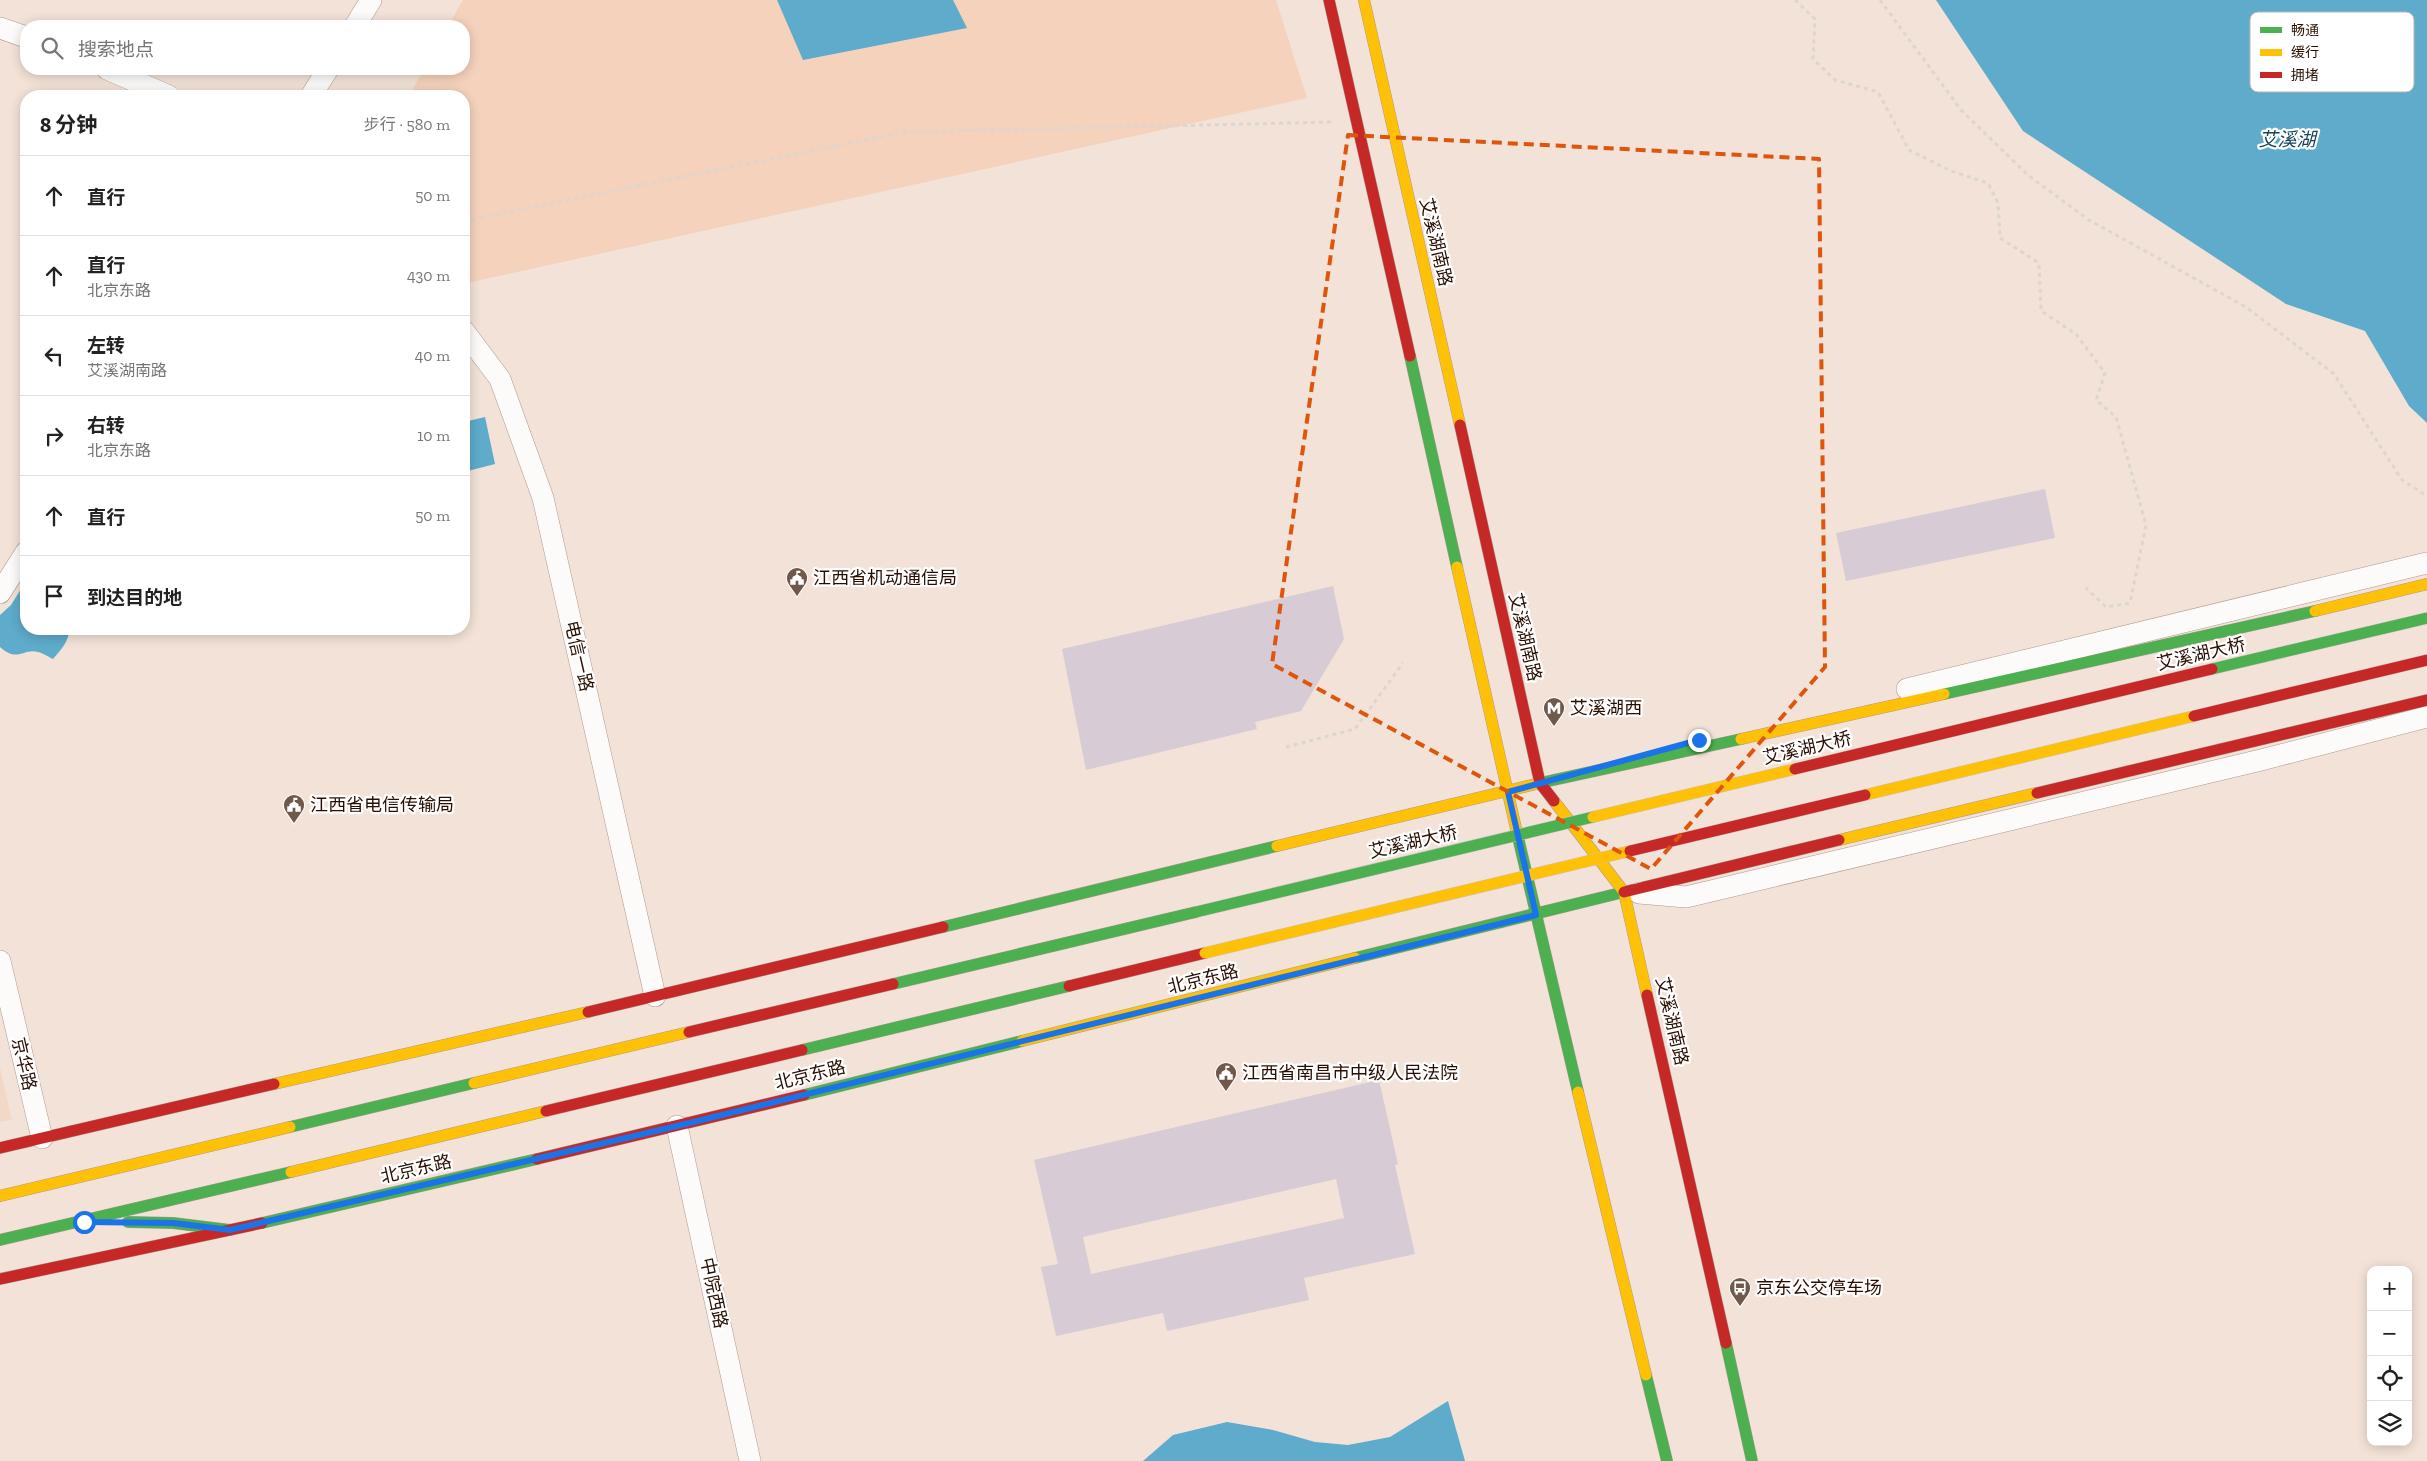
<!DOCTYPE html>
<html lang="zh">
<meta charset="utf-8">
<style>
body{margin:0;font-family:"Zilla Slab","Noto Sans SC",serif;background:#f6f6f6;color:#222}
.controls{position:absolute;right:15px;bottom:15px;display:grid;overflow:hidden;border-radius:10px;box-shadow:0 2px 12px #0003}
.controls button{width:45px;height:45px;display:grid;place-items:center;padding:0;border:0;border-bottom:1px solid #e0e0e0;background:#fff;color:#222;font:25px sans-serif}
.stop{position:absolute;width:15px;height:15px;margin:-11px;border:4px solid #1a73e8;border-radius:50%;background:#fff}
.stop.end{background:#1a73e8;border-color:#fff;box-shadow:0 1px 5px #0008}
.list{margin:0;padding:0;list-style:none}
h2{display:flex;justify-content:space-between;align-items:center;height:65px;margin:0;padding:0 20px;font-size:21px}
h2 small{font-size:16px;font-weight:400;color:#767676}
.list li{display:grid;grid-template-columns:32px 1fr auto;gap:15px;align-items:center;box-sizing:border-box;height:80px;padding:0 20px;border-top:1px solid #e0e0e0}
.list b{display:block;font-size:19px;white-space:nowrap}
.list p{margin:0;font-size:16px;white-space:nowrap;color:#767676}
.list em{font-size:16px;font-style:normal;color:#767676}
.icon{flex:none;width:28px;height:28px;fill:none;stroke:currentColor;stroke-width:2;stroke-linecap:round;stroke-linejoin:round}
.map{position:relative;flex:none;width:2427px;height:1461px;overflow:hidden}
.search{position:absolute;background:#fff;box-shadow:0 2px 12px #0003;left:20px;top:20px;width:450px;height:55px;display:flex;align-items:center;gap:12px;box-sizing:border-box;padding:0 18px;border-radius:20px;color:#767676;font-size:19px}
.panel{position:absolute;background:#fff;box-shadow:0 2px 12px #0003;left:20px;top:90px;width:450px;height:545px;border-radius:20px}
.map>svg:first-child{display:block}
.built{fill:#f2d8c7}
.green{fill:#f5d2bc}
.water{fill:#5eabcb}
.building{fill:#d7ccd6;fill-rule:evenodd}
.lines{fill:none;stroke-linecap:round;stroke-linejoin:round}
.street-casing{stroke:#af9a8d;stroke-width:22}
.fast-casing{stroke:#af9a8d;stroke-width:12}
.slow-casing{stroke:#af9a8d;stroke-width:12}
.jam-casing{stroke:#af9a8d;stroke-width:12}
.path{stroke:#dcd6d2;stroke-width:3;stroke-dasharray:4 4;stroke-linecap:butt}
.street{stroke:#fdfbf9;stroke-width:21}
.fast{stroke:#4caf50;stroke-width:11}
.slow{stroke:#ffc107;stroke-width:11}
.jam{stroke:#c62828;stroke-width:11}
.fast-bridge-casing{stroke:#ccc0b9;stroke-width:12;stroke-linecap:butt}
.slow-bridge-casing{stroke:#ccc0b9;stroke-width:12;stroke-linecap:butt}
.jam-bridge-casing{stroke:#ccc0b9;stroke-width:12;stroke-linecap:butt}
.fast-bridge{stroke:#4caf50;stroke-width:11}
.slow-bridge{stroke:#ffc107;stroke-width:11}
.jam-bridge{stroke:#c62828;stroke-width:11}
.route{stroke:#1a73e8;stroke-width:6}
.marked{fill:none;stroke:#de550b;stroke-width:4;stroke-dasharray:10 6;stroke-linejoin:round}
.labels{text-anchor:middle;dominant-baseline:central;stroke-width:4.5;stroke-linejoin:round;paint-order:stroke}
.street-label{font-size:18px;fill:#290e00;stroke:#fff}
.poi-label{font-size:18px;fill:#290e00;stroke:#fff;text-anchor:start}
.water-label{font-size:19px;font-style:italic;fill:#174459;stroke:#fff}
.key{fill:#fff;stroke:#bfb7b2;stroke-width:1}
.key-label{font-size:14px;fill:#290e00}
</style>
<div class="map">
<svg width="2427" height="1461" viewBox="0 0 2427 1461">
<rect width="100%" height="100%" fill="#f3e2d7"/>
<polygon class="built" points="0,1068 12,1120 0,1122"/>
<polygon class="green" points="463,0 1276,0 1307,98 467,283 464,279 464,96 409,96 424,69 464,69 464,26 448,26"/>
<g class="water">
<polygon points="777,0 953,0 967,28 803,60"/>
<polygon points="1936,0 2427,0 2427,423 2409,406 2365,331 2286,304 2023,131"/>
<polygon points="485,417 495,464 464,472 464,422"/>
<path d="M26,581V629H69C70,640 60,651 53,659C49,657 43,653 38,652C23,648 18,663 0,647V615L11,605Z"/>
<polygon points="1448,1401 1465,1461 1143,1461 1173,1435 1227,1422 1273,1430 1315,1442 1348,1445 1390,1437"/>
</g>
<g class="building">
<polygon points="2045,489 2055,538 1846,581 1836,533"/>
<polygon points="1333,586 1344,639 1301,711 1255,722 1257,729 1086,770 1062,649"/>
<path d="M1379,1080L1398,1164L1395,1165L1415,1254L1304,1278L1309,1300L1167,1331L1163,1313L1056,1336L1041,1267L1058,1264L1034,1160ZM1336,1179L1344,1218L1091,1274L1083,1237Z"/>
</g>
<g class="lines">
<g class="street-casing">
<g id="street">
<polyline points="355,26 371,0"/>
<polyline points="0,28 26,37"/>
<polyline points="107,69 169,96"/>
<polyline points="311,96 328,69"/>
<polyline points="464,331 500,379 543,498 655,996"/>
<polyline points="0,593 26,552"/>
<polyline points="1907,689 2427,563"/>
<polyline points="1639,893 1686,897 2261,760 2427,717"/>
<polyline points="0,961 42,1138"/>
<polyline points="677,1126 750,1461"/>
</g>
</g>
<g class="fast-casing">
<g id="fast">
<polyline points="1410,356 1457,567"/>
<polyline points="1944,694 2315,611"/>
<polyline points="1540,783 1741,739"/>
<polyline points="1517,833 1578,1092"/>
<polyline points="943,927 1277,846"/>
<polyline points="1355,958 1624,892"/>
<polyline points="893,984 1196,912"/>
<polyline points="802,1050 1069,986"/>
<polyline points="804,1095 1022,1041"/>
<polyline points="290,1127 474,1083"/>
<polyline points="128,1222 173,1223 230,1230"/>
<polyline points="262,1223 537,1159"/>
<polyline points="0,1240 291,1172"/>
<polyline points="1726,1343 1752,1461"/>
<polyline points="1646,1375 1667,1461"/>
</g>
</g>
<g class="slow-casing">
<g id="slow">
<polyline points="1364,0 1460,425"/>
<polyline points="1457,567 1517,833"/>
<polyline points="2315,611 2427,584"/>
<polyline points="1741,739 1944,694"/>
<polyline points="1554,801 1624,892 1647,995"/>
<polyline points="1839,840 2037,793"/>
<polyline points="1277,846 1540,783"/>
<polyline points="1022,1041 1355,958"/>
<polyline points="474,1083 689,1032"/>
<polyline points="274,1084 588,1012"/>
<polyline points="1578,1092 1646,1375"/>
<polyline points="291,1172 546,1111"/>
<polyline points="0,1196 290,1127"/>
</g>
</g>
<g class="jam-casing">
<g id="jam">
<polyline points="1329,0 1410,356"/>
<polyline points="1460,425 1540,783 1554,801"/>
<polyline points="2037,793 2427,700"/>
<polyline points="1624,892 1839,840"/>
<polyline points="1069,986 1205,953"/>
<polyline points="1647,995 1726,1343"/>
<polyline points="588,1012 943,927"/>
<polyline points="689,1032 893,984"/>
<polyline points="546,1111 802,1050"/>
<polyline points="0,1148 274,1084"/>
<polyline points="537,1159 804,1095"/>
<polyline points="0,1279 262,1223"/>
</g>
</g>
<g class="path">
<polyline points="1795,0 1815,19 1813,59 1835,80 1878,92 1909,150 1951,171 1988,183 1998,203 2000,238 2039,263 2041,311 2076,334 2105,373 2096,400 2116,417 2146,525 2130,603 2106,607 2086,588"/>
<polyline points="1880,0 1961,110 2029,176 2089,220 2246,307 2334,374 2402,480 2427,496"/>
<polyline points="464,221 904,132 1333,122"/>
<polyline points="1286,747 1355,729 1403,663"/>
</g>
<use href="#street" class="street"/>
<use href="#fast" class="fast"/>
<use href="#slow" class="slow"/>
<use href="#jam" class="jam"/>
<g class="fast-bridge-casing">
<g id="fast-bridge">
<polyline points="2212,669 2427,618"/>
<polyline points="1196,912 1593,817"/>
</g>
</g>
<g class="slow-bridge-casing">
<g id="slow-bridge">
<polyline points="1865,795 2194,716"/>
<polyline points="1593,817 1795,769"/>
<polyline points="1205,953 1630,851"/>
</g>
</g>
<g class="jam-bridge-casing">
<g id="jam-bridge">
<polyline points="2194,716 2427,660"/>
<polyline points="1795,769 2212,669"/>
<polyline points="1630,851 1865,795"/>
</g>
</g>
<use href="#fast-bridge" class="fast-bridge"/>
<use href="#slow-bridge" class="slow-bridge"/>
<use href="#jam-bridge" class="jam-bridge"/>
</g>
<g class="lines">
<polyline class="route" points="84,1222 173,1223 230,1230 677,1126 1536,915 1508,792 1699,740"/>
</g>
<path class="marked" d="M1348,135L1819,159L1825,667L1651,869L1272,664Z"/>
<defs>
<g id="civic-pin" transform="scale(1.125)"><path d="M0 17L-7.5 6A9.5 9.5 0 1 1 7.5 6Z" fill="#70584b" stroke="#fff"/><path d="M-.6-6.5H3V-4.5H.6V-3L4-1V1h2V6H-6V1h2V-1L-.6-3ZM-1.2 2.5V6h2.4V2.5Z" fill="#fff"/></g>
<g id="metro-pin" transform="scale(1.125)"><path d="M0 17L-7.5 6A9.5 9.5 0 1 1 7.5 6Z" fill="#70584b" stroke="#fff"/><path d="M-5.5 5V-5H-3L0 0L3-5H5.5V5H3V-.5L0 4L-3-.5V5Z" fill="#fff"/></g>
<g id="bus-pin" transform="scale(1.125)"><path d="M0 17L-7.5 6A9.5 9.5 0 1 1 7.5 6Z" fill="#70584b" stroke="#fff"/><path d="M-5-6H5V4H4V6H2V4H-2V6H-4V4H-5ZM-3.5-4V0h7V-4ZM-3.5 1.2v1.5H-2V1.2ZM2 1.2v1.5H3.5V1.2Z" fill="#fff"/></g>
</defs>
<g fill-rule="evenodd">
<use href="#civic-pin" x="797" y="578"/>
<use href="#metro-pin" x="1554" y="708"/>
<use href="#civic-pin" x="294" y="805"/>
<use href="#civic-pin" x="1226" y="1073"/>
<use href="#bus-pin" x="1740" y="1288"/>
</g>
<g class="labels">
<g class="street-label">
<text transform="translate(1436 242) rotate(77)">艾溪湖南路</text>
<text transform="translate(1525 637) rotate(77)">艾溪湖南路</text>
<text transform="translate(2201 654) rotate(-13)">艾溪湖大桥</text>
<text transform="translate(579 656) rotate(77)">电信一路</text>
<text transform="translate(1807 748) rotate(-13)">艾溪湖大桥</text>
<text transform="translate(1413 842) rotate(-13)">艾溪湖大桥</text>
<text transform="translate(1203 979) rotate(-14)">北京东路</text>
<text transform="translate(1672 1021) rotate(77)">艾溪湖南路</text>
<text transform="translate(24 1064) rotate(77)">京华路</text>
<text transform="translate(810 1075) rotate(-14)">北京东路</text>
<text transform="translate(416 1169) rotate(-13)">北京东路</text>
<text transform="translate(714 1293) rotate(78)">中院西路</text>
</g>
<g class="poi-label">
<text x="813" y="578">江西省机动通信局</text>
<text x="1570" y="708">艾溪湖西</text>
<text x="310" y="805">江西省电信传输局</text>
<text x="1242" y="1073">江西省南昌市中级人民法院</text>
<text x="1756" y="1288">京东公交停车场</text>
</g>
<g class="water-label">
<text x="2287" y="139">艾溪湖</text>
</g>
</g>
<rect x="2250" y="12" width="164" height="80" rx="8" class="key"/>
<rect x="2260" y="27" width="22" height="6" fill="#4caf50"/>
<rect x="2260" y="49" width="22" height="7" fill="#ffc107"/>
<rect x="2260" y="72" width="22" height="6" fill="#c62828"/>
<g class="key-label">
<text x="2291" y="35">畅通</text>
<text x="2291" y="57">缓行</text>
<text x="2291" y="80">拥堵</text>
</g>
</svg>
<div class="controls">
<button>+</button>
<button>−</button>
<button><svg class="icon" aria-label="locate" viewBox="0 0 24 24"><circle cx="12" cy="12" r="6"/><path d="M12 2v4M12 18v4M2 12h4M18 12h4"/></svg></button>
<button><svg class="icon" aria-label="layers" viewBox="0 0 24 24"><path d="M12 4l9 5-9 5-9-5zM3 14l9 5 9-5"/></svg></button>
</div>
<div class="stop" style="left:84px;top:1222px"></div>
<div class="stop end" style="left:1699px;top:740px"></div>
<div class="search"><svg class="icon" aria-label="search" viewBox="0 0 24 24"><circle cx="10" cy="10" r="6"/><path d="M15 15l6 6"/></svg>搜索地点</div>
<section class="panel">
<h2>8 分钟<small>步行 · 580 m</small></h2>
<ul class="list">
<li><svg class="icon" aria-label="ahead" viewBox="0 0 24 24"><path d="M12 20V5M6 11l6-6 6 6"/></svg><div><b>直行</b></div><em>50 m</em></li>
<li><svg class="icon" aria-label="ahead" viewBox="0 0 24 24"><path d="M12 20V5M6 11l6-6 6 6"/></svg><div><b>直行</b><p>北京东路</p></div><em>430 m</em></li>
<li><svg class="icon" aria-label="left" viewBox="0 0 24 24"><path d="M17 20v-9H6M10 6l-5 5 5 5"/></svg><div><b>左转</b><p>艾溪湖南路</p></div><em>40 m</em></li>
<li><svg class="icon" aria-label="right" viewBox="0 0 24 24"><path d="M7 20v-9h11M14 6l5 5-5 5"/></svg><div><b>右转</b><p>北京东路</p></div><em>10 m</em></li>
<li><svg class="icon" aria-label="ahead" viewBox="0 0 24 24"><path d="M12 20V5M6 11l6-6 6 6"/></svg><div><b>直行</b></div><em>50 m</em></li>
<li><svg class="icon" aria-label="arrive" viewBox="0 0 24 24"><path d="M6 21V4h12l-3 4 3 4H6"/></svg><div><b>到达目的地</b></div></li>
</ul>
</section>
</div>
